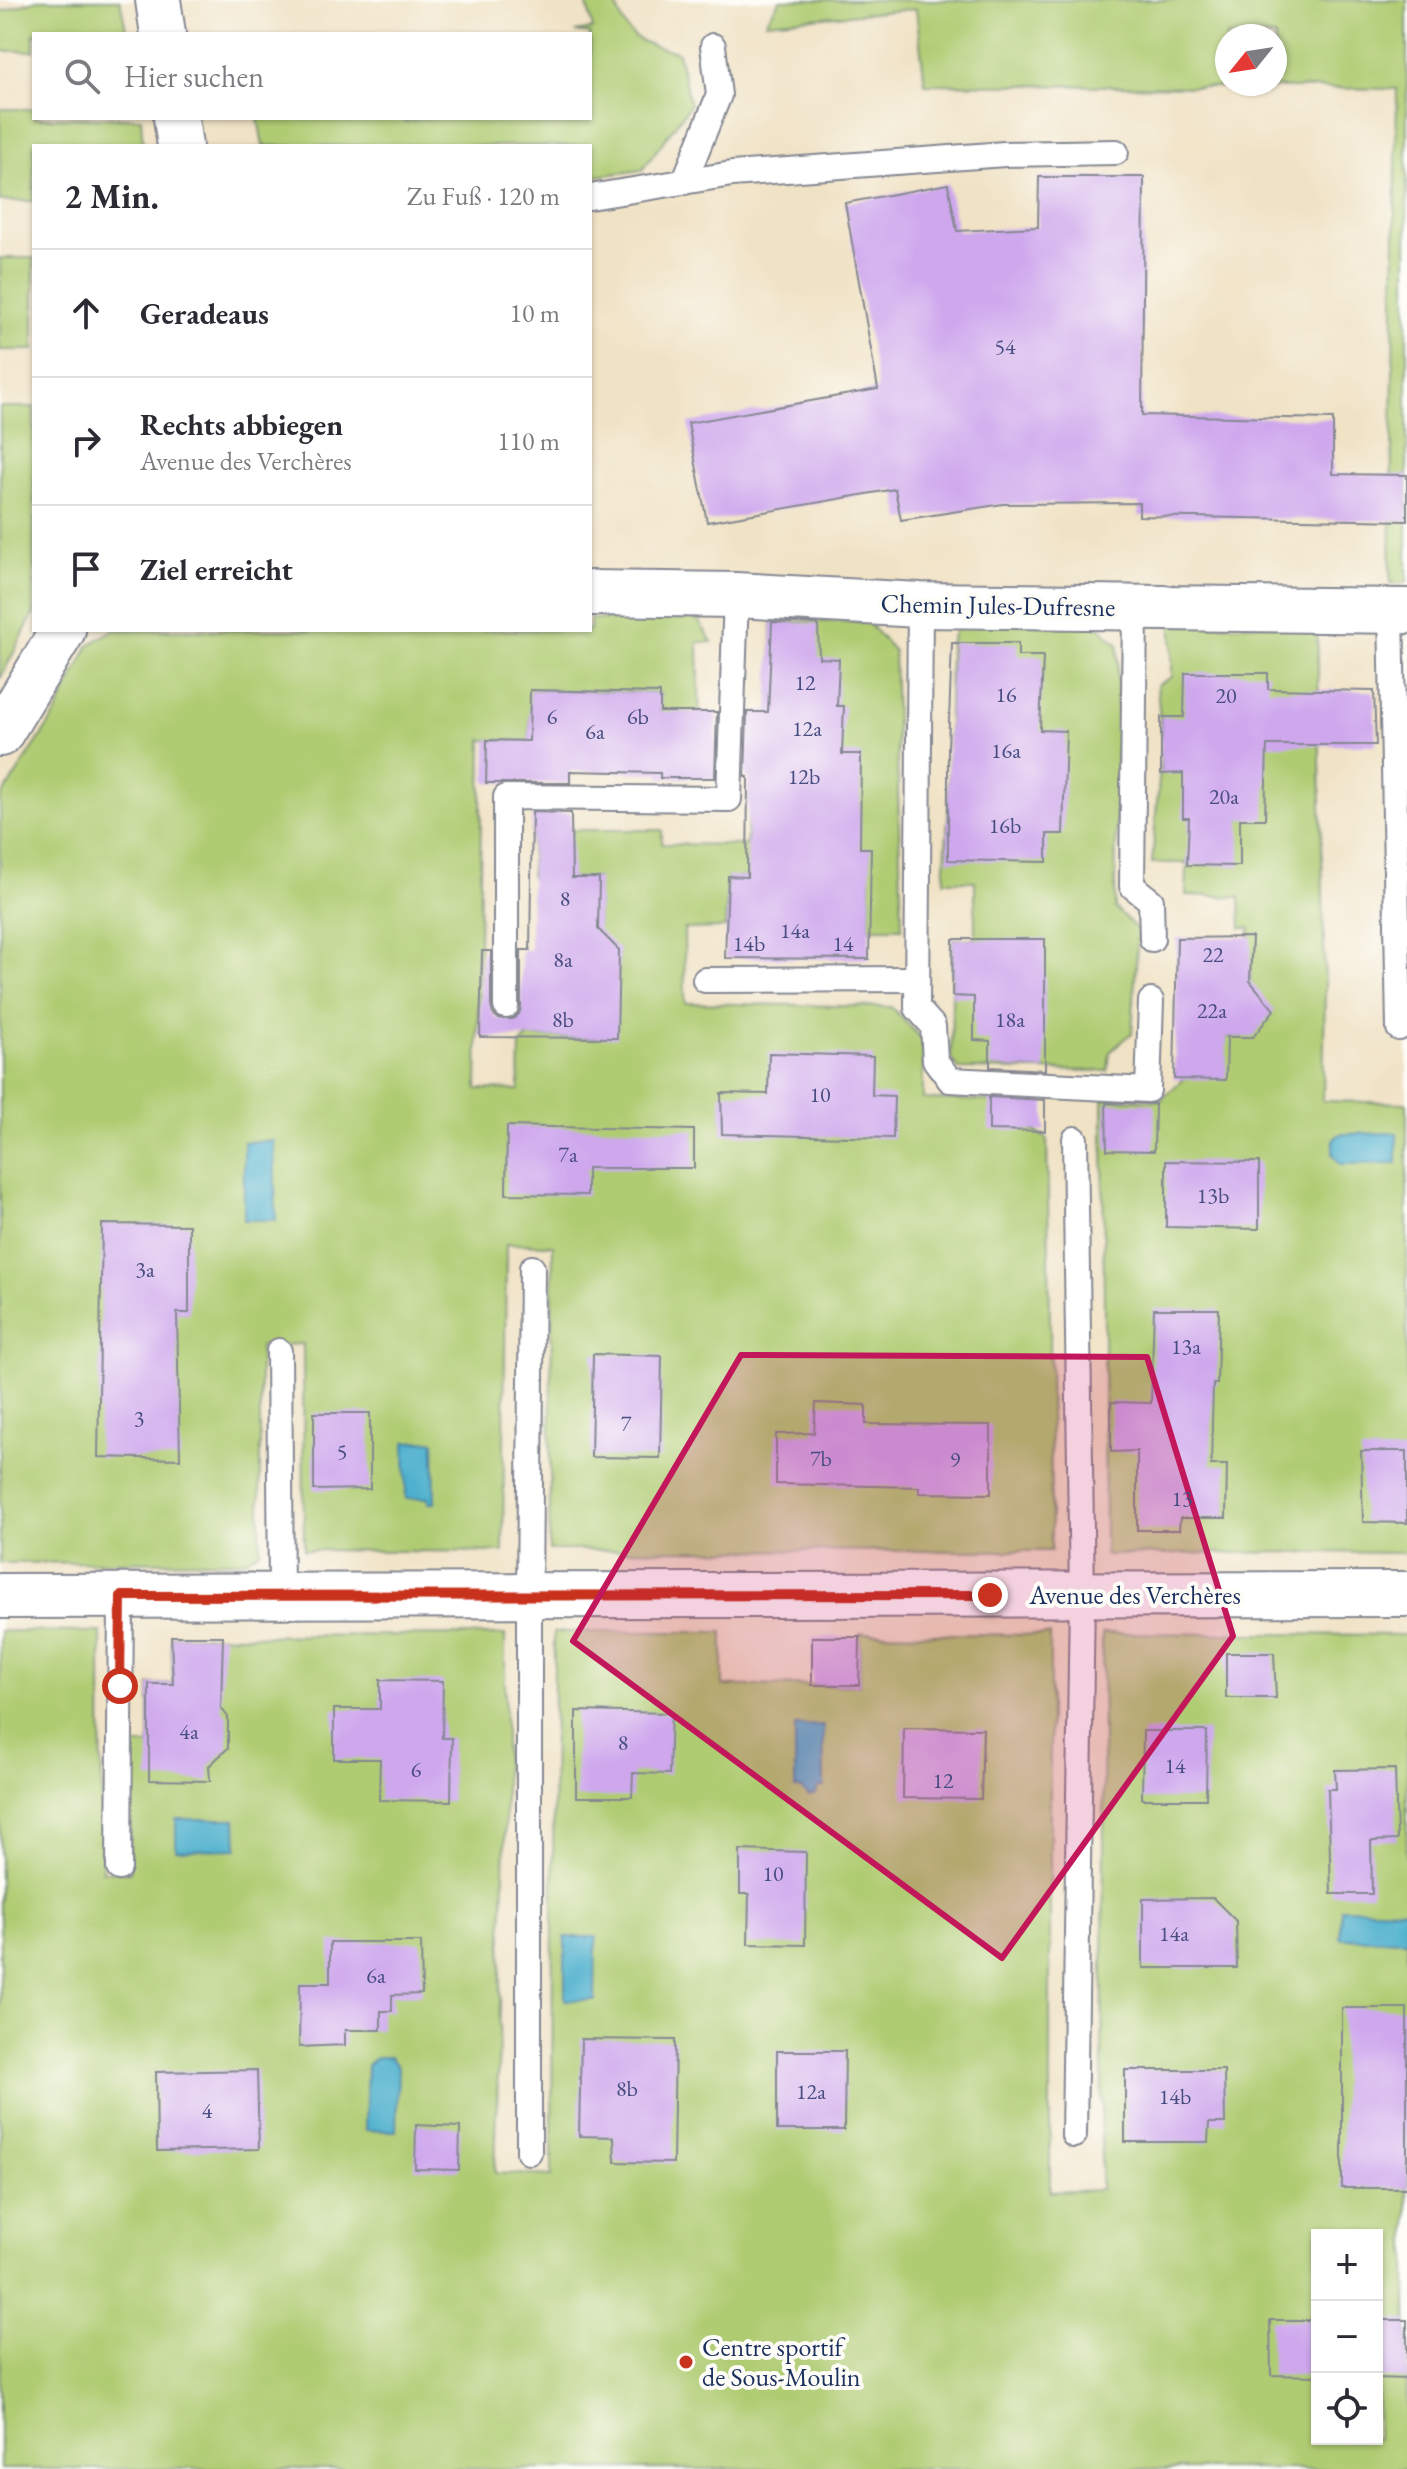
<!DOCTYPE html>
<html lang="de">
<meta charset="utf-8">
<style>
body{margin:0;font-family:"EB Garamond",serif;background:#f7f7f7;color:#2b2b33}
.controls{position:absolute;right:24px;bottom:24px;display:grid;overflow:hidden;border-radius:0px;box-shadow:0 2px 6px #0004}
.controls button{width:72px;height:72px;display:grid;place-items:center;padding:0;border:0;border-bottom:2px solid #e1e1e2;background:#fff;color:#2b2b33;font:40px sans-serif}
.compass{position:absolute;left:1215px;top:24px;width:72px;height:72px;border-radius:50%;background:#fff;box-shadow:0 2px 6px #0004;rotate:240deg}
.stop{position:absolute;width:24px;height:24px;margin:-18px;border:6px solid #c8321e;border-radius:50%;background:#fff}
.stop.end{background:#c8321e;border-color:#fff;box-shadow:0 2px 8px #0008}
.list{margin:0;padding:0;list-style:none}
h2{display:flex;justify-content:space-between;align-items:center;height:104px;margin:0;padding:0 32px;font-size:34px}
h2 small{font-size:26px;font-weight:400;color:#7c7c81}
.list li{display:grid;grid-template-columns:52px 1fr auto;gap:24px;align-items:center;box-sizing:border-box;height:128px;padding:0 32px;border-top:2px solid #e1e1e2}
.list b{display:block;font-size:30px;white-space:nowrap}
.list p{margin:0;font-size:26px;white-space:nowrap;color:#7c7c81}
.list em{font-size:26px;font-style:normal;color:#7c7c81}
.icon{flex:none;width:44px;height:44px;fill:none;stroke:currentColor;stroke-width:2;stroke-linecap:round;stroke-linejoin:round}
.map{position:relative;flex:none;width:1407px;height:2469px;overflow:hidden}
.search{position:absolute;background:#fff;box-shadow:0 2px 6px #0004;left:32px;top:32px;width:560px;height:88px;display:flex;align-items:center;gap:20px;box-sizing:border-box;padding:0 28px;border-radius:0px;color:#7c7c81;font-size:30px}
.panel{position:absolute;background:#fff;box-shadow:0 2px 6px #0004;left:32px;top:144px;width:560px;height:488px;border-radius:0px}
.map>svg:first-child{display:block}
.green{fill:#b0cc73;stroke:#667e68;stroke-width:2;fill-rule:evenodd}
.water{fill:#4fb1ce;stroke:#357096;stroke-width:2}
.building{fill:#cea7ed}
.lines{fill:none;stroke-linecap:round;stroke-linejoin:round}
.lane-casing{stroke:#868892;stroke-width:28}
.street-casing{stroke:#868892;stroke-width:48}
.lane{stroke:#fff;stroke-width:24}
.street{stroke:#fff;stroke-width:44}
.route{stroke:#c8321e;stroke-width:10}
.marked{fill:#c2185b;fill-opacity:0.2;stroke:#c2185b;stroke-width:6;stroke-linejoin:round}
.poi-dot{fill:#c8321e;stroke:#fdfcf7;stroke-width:3}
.labels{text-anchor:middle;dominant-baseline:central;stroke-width:8;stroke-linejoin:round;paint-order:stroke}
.number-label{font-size:22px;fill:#484d82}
.street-label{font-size:26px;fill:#1b2f5e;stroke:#fdfcf7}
.poi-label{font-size:26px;fill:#1b2f5e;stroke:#fdfcf7;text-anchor:start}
</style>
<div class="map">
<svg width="1407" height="2469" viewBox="0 0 1407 2469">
<rect width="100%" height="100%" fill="#fdfcf7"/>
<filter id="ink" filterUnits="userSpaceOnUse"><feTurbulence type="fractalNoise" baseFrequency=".0125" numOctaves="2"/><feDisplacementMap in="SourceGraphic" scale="16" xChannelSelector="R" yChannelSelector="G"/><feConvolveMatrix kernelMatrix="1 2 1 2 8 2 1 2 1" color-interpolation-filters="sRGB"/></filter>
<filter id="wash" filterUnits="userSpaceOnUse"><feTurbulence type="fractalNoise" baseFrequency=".006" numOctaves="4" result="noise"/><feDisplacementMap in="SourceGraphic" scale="32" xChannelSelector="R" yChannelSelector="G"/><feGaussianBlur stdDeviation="1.8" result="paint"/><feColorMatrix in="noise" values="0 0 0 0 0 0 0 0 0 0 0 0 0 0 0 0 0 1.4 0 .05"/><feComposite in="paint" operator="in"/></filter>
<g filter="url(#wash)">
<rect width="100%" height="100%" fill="#f0e2c5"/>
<g class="green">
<polygon points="37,0 120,0 127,34 34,34 34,51 0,51 0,12"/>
<path d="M586,0H615C625,40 640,43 678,52L690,105L642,170L590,177V146H263L258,118H404L405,122L425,118H590V34L575,32L593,29Z"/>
<path d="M780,0H1407V583H1390L1397,89L925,84L916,9L766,22ZM1227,36H1275V84H1227Z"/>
<polygon points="0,109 34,109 34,118 141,118 143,146 34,146 34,201 0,201"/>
<rect x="0" y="258" width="34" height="92"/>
<polygon points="0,407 34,407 34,613 0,679"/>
<polygon points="697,618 712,642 698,642 700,740 660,740 660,693 531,690 529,741 482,740 477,1089 519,1090 520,1045 528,1037 596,1038 598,878 531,878 532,830 662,830 662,844 746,845 748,821 770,797 772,621 867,622 894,651 902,928 869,928 870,880 728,877 725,928 684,929 685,1003 891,1007 923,1040 923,1099 1033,1102 1032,1130 1047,1138 1050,1322 1051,1551 549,1550 553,1245 506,1244 503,1552 304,1550 303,1344 260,1346 260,1550 244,1561 0,1563 0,799 55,715 89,645 113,630 590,630 590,619"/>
<polygon points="959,620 1098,626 1118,644 1115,908 1138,930 1132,1033 1110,1052 1108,1071 959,1069 951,1059 953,939 975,939 975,881 944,881 948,816 950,643"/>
<polygon points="1172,625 1317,625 1325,985 1323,1101 1407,1103 1407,1553 1293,1552 1105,1555 1103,1099 1161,1100 1227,1037 1250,1036 1250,928 1241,928 1240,897 1186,895 1187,863 1152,863 1162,745 1157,685 1172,677"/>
<path d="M0,1631L101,1632L102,1871L130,1872V1745H149V1684H173L171,1636L505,1635V1841L495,2173L552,2176L554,1632H723V1686L859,1685L860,1633L1050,1635V2192L1101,2190L1104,1850L1102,1633L1407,1635V2469H0ZM1317,2235H1377V2439H1317Z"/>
</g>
<g class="water">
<polygon points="1397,1133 1397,1163 1341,1164 1333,1155 1333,1140 1340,1134"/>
<polygon points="274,1141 276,1220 244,1220 244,1142"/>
<polygon points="434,1441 435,1503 428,1503 428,1498 406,1499 405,1442"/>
<polygon points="823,1725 824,1787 818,1787 816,1794 808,1796 800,1788 795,1788 795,1726"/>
<polygon points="176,1819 236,1819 237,1849 176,1850"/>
<polygon points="1341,1908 1407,1910 1407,1940 1340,1938"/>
<polygon points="565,1937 596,1937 595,2000 565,2000"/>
<polygon points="377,2057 390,2057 398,2067 396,2131 365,2130 367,2065"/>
</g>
<g id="blocks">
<g class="building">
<polygon points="1039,177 1144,177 1142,415 1333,419 1333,474 1407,475 1407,521 1139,516 1139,503 1003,504 901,520 895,489 707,522 688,423 878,389 845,203 948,184 957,231 1038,227"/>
<polygon points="772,622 818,624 819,658 839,659 837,706 844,706 842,754 861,754 860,848 871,848 869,959 725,958 728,876 747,877 748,777 745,777 747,712 768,712"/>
<polygon points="952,643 1018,643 1018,656 1043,656 1040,730 1066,731 1063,834 1047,834 1047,862 948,860 948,748"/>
<polygon points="1185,673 1268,673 1268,689 1374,691 1376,745 1267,745 1265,819 1240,819 1240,866 1187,865 1189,818 1183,818 1183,773 1161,774 1161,717 1184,717"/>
<polygon points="530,690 660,693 660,712 717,712 715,778 660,778 660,773 570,771 570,783 486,783 487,740 529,741"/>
<polygon points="532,812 571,813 572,878 599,878 598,929 619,950 617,1038 480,1037 482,951 491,951 491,1006 493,1014 499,1019 513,1019 519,1014 521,1007 521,950 530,950"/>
<polygon points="1252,937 1250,981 1274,1010 1253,1037 1227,1037 1226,1080 1174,1079 1177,938"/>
<polygon points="953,939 1045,939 1045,1070 990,1067 990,1041 974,1040 974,997 952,996"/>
<polygon points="769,1053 873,1056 872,1095 894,1096 893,1138 722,1134 721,1093 768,1094"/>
<polygon points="989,1097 1045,1100 1045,1131 989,1130"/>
<polygon points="1106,1103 1155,1104 1154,1151 1107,1150"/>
<polygon points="507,1126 694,1130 694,1168 587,1168 587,1195 506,1194"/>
<polygon points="1166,1161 1259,1162 1259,1229 1166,1227"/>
<polygon points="102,1224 189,1225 189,1313 177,1313 180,1459 98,1457"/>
<polygon points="1154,1309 1219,1309 1217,1384 1213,1384 1211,1465 1227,1465 1226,1518 1180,1518 1179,1530 1137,1530 1137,1451 1111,1452 1111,1402 1151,1403"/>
<polygon points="593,1354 662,1356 660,1458 591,1457"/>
<polygon points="816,1403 866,1405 866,1424 991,1425 991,1494 919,1493 919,1487 776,1484 776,1434 814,1433"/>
<polygon points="314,1413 370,1413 370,1489 314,1490"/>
<polygon points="1361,1451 1407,1451 1407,1523 1363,1522"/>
<polygon points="171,1636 223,1636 221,1708 228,1717 228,1748 209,1766 210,1781 149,1780 149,1684 173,1684"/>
<polygon points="812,1637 860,1637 859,1685 812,1685"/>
<polygon points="1226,1653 1274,1653 1276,1698 1226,1698"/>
<polygon points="380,1680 443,1681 442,1738 452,1738 451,1801 379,1800 380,1759 334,1759 334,1709 380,1709"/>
<polygon points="576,1711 671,1713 669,1774 633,1773 632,1797 576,1797"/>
<polygon points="904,1728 983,1729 981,1799 903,1798"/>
<polygon points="1143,1731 1207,1731 1206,1799 1142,1799"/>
<polygon points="1395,1769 1397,1840 1371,1841 1372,1894 1331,1894 1328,1789 1336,1789 1335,1770"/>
<polygon points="740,1850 806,1852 805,1945 748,1944 749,1894 740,1894"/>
<polygon points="1213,1898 1236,1921 1237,1968 1143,1968 1143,1899"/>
<polygon points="330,1942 421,1942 422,1994 392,1995 392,2011 381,2011 381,2030 345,2030 345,2045 299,2047 300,1983 330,1983"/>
<rect x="1342" y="2008" width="65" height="180"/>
<polygon points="581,2039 675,2040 673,2163 615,2162 614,2137 579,2136"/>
<polygon points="777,2051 845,2051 844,2130 777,2130"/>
<polygon points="257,2070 259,2149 157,2151 156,2072"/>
<polygon points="1125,2070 1224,2070 1225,2123 1209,2123 1208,2142 1125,2142"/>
<polygon points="416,2125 460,2127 459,2170 415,2169"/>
<polygon points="1270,2320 1317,2320 1317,2376 1271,2375"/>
<polygon points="1377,2320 1407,2320 1407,2379 1377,2378"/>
</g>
</g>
</g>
<g filter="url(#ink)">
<use href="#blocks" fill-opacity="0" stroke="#868892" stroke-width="2"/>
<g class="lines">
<g class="lane-casing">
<g id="lane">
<polyline points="684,182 719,95 713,46"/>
<polyline points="590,197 732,174 1005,154 1116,152"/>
<polyline points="920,605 917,1008 933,1026 935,1060 950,1080 1148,1090 1151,1001"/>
<polyline points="1135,607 1132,886 1151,901 1152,939"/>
<polyline points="1391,610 1399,1028"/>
<polyline points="705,980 917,979"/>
<polyline points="506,1006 506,797 729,799 736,595"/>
<polyline points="279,1351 281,1595"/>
<polyline points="119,1868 121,1596"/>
<polyline points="1074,2135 1082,1595 1075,1139"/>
<polyline points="529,2152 529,1595 532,1268"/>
</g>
</g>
<g class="street-casing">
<g id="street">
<polyline points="158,0 163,34"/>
<polyline points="176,118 180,146"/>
<polyline points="590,593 736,595 920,605 1407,611"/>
<polyline points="0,734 63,630"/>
<polyline points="0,1596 1407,1594"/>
</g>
</g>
<use href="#lane" class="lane"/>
<use href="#street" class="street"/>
</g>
</g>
<g class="lines" filter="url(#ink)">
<polyline class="route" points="120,1686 121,1596 990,1595"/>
</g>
<path class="marked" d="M741,1355L1147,1357L1233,1636L1002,1958L573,1641Z"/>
<circle class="poi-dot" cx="686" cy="2362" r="8"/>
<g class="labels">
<g class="number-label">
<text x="1005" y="346">54</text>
<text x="805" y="682">12</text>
<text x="1006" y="694">16</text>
<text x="1226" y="695">20</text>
<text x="552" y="716">6</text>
<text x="638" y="716">6b</text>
<text x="807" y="728">12a</text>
<text x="595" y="731">6a</text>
<text x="1006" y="750">16a</text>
<text x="804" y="776">12b</text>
<text x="1224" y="796">20a</text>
<text x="1005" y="825">16b</text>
<text x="565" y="898">8</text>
<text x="795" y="930">14a</text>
<text x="749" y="943">14b</text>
<text x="843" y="943">14</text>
<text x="1213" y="954">22</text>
<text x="563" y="959">8a</text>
<text x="1212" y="1010">22a</text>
<text x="563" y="1019">8b</text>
<text x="1010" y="1019">18a</text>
<text x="820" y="1094">10</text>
<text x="568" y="1154">7a</text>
<text x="1213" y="1195">13b</text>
<text x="145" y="1269">3a</text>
<text x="1186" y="1346">13a</text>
<text x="139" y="1418">3</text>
<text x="626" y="1423">7</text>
<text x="342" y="1451">5</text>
<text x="821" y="1458">7b</text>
<text x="955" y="1459">9</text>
<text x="1182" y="1498">13</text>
<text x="189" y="1731">4a</text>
<text x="623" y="1742">8</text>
<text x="1175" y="1765">14</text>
<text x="416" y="1769">6</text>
<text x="943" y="1780">12</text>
<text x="773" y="1873">10</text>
<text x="1174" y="1933">14a</text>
<text x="376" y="1975">6a</text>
<text x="627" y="2088">8b</text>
<text x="811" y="2091">12a</text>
<text x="1175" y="2096">14b</text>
<text x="207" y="2110">4</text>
</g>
<g class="street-label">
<text transform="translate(998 605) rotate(1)">Chemin Jules-Dufresne</text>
<text x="1135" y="1595">Avenue des Verchères</text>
</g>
<g class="poi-label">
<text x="702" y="2347">Centre sportif<tspan x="702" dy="30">de Sous-Moulin</tspan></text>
</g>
</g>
</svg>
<div class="controls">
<button>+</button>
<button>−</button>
<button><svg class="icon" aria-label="locate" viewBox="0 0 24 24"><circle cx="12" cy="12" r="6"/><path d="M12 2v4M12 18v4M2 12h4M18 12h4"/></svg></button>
</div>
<svg class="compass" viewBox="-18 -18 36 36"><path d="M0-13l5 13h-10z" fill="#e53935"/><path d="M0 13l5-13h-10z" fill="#7c7c81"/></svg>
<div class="stop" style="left:120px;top:1686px"></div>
<div class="stop end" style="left:990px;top:1595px"></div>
<div class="search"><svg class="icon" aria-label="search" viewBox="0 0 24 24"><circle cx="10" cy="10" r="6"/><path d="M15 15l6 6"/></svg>Hier suchen</div>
<section class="panel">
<h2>2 Min.<small>Zu Fuß · 120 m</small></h2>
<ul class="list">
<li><svg class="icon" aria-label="ahead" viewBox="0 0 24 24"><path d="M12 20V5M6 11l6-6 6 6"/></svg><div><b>Geradeaus</b></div><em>10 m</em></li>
<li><svg class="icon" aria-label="right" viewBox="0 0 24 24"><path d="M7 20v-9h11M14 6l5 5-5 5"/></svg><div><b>Rechts abbiegen</b><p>Avenue des Verchères</p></div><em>110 m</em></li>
<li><svg class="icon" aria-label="arrive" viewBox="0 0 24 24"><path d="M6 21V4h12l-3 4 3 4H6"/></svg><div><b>Ziel erreicht</b></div></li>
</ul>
</section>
</div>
